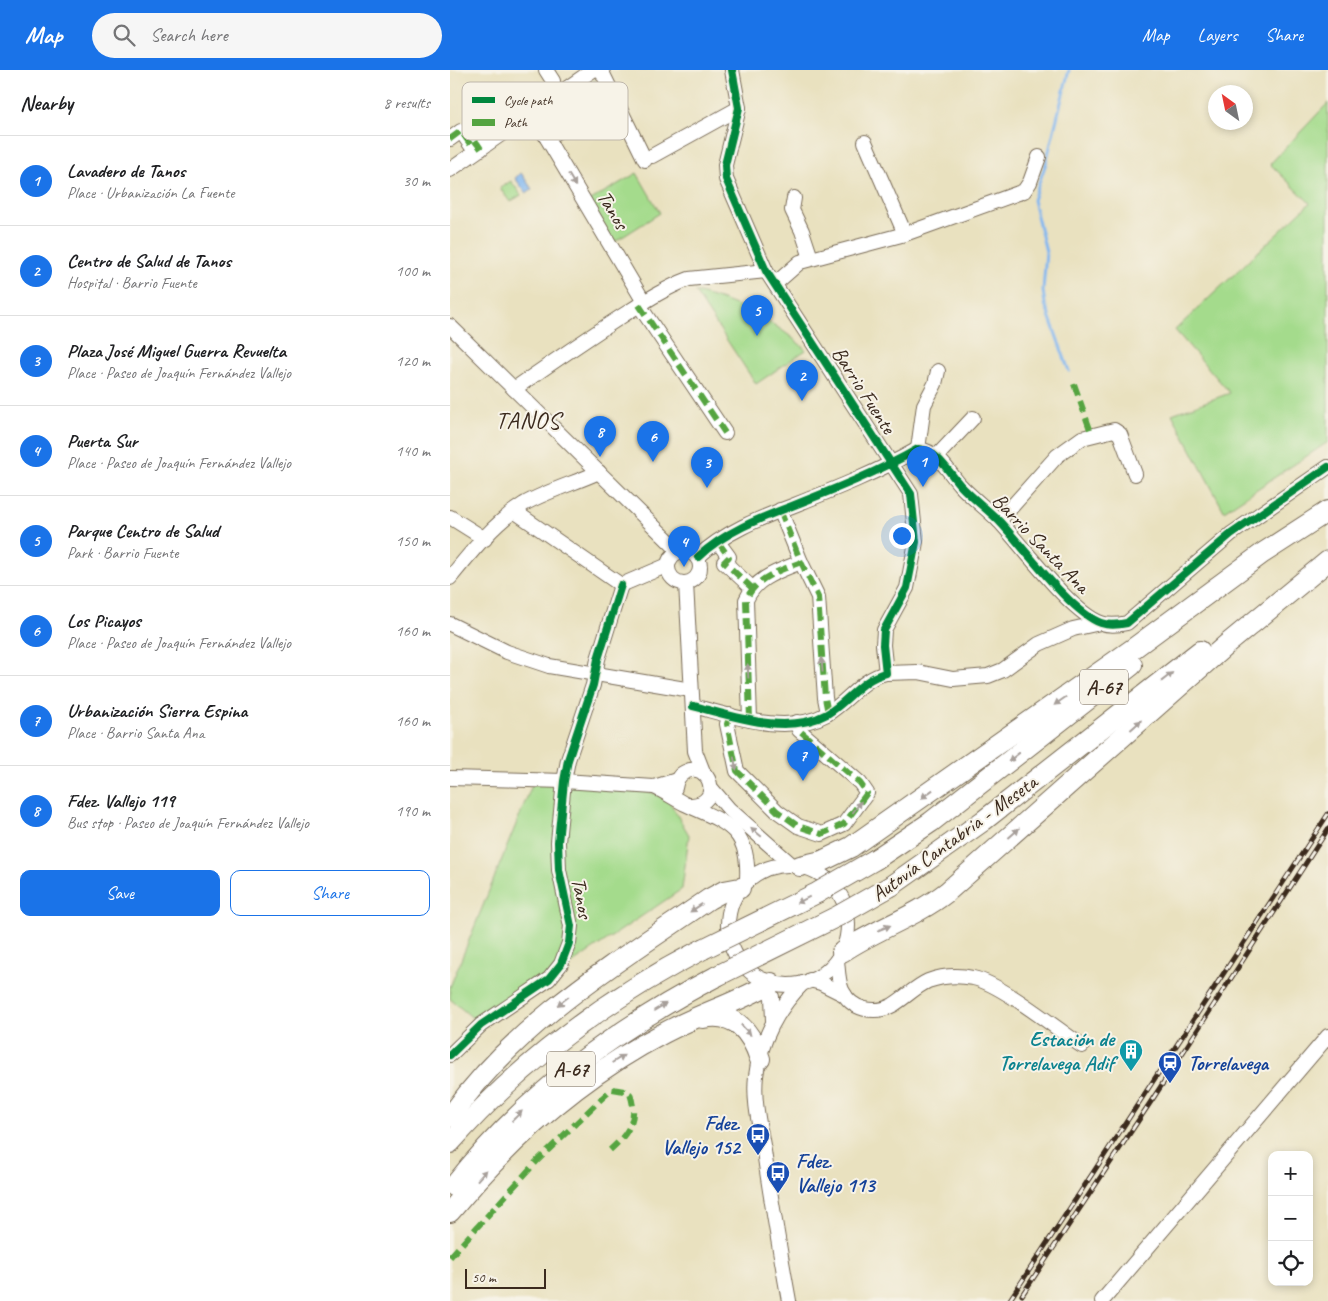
<!DOCTYPE html>
<meta charset="utf-8">
<style>
body{margin:0;font-family:Caveat,sans-serif;background:#f6f6f6;color:#202124}
.controls{position:absolute;right:15px;bottom:15px;display:grid;overflow:hidden;border-radius:10px;box-shadow:0 2px 8px #0003}
.controls button{width:45px;height:45px;display:grid;place-items:center;padding:0;border:0;border-bottom:1px solid #e0e0e0;background:#fff;color:#202124;font:25px sans-serif}
.compass{position:absolute;left:758px;top:15px;width:45px;height:45px;border-radius:50%;background:#fff;box-shadow:0 2px 8px #0003;rotate:327deg}
.scale{position:absolute;left:15px;bottom:12px;width:81px;box-sizing:border-box;padding-left:5px;border:2px solid #3b2a1e;border-top:0;font-size:14px;line-height:18px;white-space:nowrap;color:#3b2a1e;-webkit-text-stroke:4px #f7f3e8;paint-order:stroke}
.you{position:absolute;left:451px;top:465px;width:18px;height:18px;margin:-12px;border:4px solid #fff;border-radius:50%;background:#1a73e8;box-shadow:0 0 0 8px #1a73e833}
.badge{display:grid;place-items:center;width:32px;height:32px;border-radius:50%;background:#1a73e8;color:#fff;font-size:16px;font-weight:700}
.pin{position:absolute;translate:-50% -41px;filter:drop-shadow(0 1px 2px #0008)}
.pin::after{content:'';position:absolute;top:26px;width:18px;height:15px;background:inherit;clip-path:polygon(0 0,100% 0,50% 100%)}
.list{margin:0;padding:0;list-style:none}
h2{display:flex;justify-content:space-between;align-items:center;height:65px;margin:0;padding:0 20px;font-size:21px}
h2 small{font-size:16px;font-weight:400;color:#757577}
.list li{display:grid;grid-template-columns:32px 1fr auto;gap:15px;align-items:center;box-sizing:border-box;height:90px;padding:0 20px;border-top:1px solid #e0e0e0}
.list b{display:block;font-size:19px;white-space:nowrap}
.list p{margin:0;font-size:16px;white-space:nowrap;color:#757577}
.list em{font-size:16px;font-style:normal;color:#757577}
.actions{display:flex;gap:10px;padding:15px 20px}
.actions a{flex:1;padding:11px 0;border:1px solid #1a73e8;border-radius:10px;text-align:center;font-size:18px;color:#1a73e8}
.actions .main{background:#1a73e8;color:#fff}
.icon{flex:none;width:28px;height:28px;fill:none;stroke:currentColor;stroke-width:2;stroke-linecap:round;stroke-linejoin:round}
.map{position:relative;flex:none;width:878px;height:1231px;overflow:hidden}
header{display:flex;align-items:center;gap:30px;box-sizing:border-box;height:70px;padding:0 25px;background:#1a73e8;color:#fff}
header strong{font-size:24px}
nav{display:flex;gap:28px;margin-inline-start:auto;font-size:18px}
.search{width:350px;height:45px;background:#f6f6f6;display:flex;align-items:center;gap:12px;box-sizing:border-box;padding:0 18px;border-radius:28px;color:#757577;font-size:19px}
main{display:flex}
aside{flex:1;background:#fff}
.map>svg:first-child{display:block}
.green{fill:#a4db8c;stroke:#708255}
.water{fill:#81b7f0;stroke:#5e7087}
.lines{fill:none;stroke-linecap:round;stroke-linejoin:round}
.stream{stroke:#81b7f0;stroke-width:3}
.minor-casing{stroke:#786a56;stroke-width:16}
.highway-casing{stroke:#786a56;stroke-width:22}
.minor{stroke:#fff;stroke-width:14}
.highway{stroke:#fff;stroke-width:20}
.rail-casing{stroke:#3b2a1e;stroke-width:5}
.rail{stroke:#f7f3e8;stroke-width:3;stroke-dasharray:9;stroke-linecap:butt}
.highway-bridge-casing{stroke:#786a56;stroke-width:22;stroke-linecap:butt}
.highway-bridge{stroke:#fff;stroke-width:20}
.quiet{stroke:#54a441;stroke-width:6;stroke-dasharray:12 6;stroke-linecap:butt}
.cycleway-casing{stroke:#f7f3e8;stroke-width:11}
.cycleway{stroke:#00873e;stroke-width:8}
.oneway{fill:#a79f9a}
.labels{text-anchor:middle;dominant-baseline:central;stroke-width:4;stroke-linejoin:round;paint-order:stroke}
.shield{fill:#f7f3e8;stroke:#73665b;stroke-width:1}
.shield-label{font-size:20px;font-weight:bold;fill:#3b2a1e}
.street-label{font-size:21px;fill:#3b2a1e;stroke:#f7f3e8}
.culture-label{font-size:21px;font-weight:bold;fill:#0d838f;stroke:#f7f3e8;text-anchor:end}
.transit-label{font-size:21px;font-weight:bold;fill:#164399;stroke:#f7f3e8;text-anchor:start}
.quarter-label{font-size:24px;letter-spacing:1px;fill:#3b2a1e;stroke:#f7f3e8}
.key{fill:#f7f3e8;stroke:#bfb7ab;stroke-width:1}
.key-label{font-size:14px;fill:#3b2a1e}
</style>
<header>
<strong>Map</strong>
<div class="search"><svg class="icon" aria-label="search" viewBox="0 0 24 24"><circle cx="10" cy="10" r="6"/><path d="M15 15l6 6"/></svg>Search here</div>
<nav><a>Map</a><a>Layers</a><a>Share</a></nav>
</header>
<main>
<aside>
<h2>Nearby<small>8 results</small></h2>
<ul class="list">
<li><span class="badge">1</span><div><b>Lavadero de Tanos</b><p>Place · Urbanización La Fuente</p></div><em>30 m</em></li>
<li><span class="badge">2</span><div><b>Centro de Salud de Tanos</b><p>Hospital · Barrio Fuente</p></div><em>100 m</em></li>
<li><span class="badge">3</span><div><b>Plaza José Miguel Guerra Revuelta</b><p>Place · Paseo de Joaquín Fernández Vallejo</p></div><em>120 m</em></li>
<li><span class="badge">4</span><div><b>Puerta Sur</b><p>Place · Paseo de Joaquín Fernández Vallejo</p></div><em>140 m</em></li>
<li><span class="badge">5</span><div><b>Parque Centro de Salud</b><p>Park · Barrio Fuente</p></div><em>150 m</em></li>
<li><span class="badge">6</span><div><b>Los Picayos</b><p>Place · Paseo de Joaquín Fernández Vallejo</p></div><em>160 m</em></li>
<li><span class="badge">7</span><div><b>Urbanización Sierra Espina</b><p>Place · Barrio Santa Ana</p></div><em>160 m</em></li>
<li><span class="badge">8</span><div><b>Fdez. Vallejo 119</b><p>Bus stop · Paseo de Joaquín Fernández Vallejo</p></div><em>190 m</em></li>
</ul>
<div class="actions"><a class="main">Save</a><a>Share</a></div>
</aside>
<div class="map">
<svg width="878" height="1231" viewBox="0 0 878 1231">
<rect width="100%" height="100%" fill="#f7f3e8"/>
<filter id="ink" filterUnits="userSpaceOnUse"><feTurbulence type="fractalNoise" baseFrequency=".02" numOctaves="2"/><feDisplacementMap in="SourceGraphic" scale="10" xChannelSelector="R" yChannelSelector="G"/><feConvolveMatrix kernelMatrix="1 2 1 2 8 2 1 2 1" color-interpolation-filters="sRGB"/></filter>
<filter id="wash" filterUnits="userSpaceOnUse"><feTurbulence type="fractalNoise" baseFrequency=".0096" numOctaves="4" result="noise"/><feDisplacementMap in="SourceGraphic" scale="20" xChannelSelector="R" yChannelSelector="G"/><feGaussianBlur stdDeviation="1.12" result="paint"/><feColorMatrix in="noise" values="0 0 0 0 0 0 0 0 0 0 0 0 0 0 0 0 0 1.4 0 .05"/><feComposite in="paint" operator="in"/></filter>
<g filter="url(#wash)">
<rect width="100%" height="100%" fill="#e9e1bf"/>
<g class="green">
<polygon points="145,10 152,22 99,58 92,46"/>
<polygon points="878,33 878,372 774,441 722,344 780,323 725,260 860,133 820,94"/>
<polygon points="187,103 210,143 163,173 139,131"/>
<polygon points="61,111 71,125 60,132 50,118"/>
<path d="M245,222C286,232 326,251 356,280L306,314Z"/>
<polygon points="84,710 163,714 216,726 239,765 232,819 31,955 0,929 0,917"/>
</g>
<polygon class="water" points="71,103 82,119 76,123 65,108"/>
<g class="lines">
<polyline class="stream" points="619,301 595,234 593,221 596,182 583,130 596,93 619,0"/>
</g>
</g>
<g filter="url(#ink)">
<g class="lines">
<g class="minor-casing">
<g id="minor">
<polyline points="96,0 103,11"/>
<polyline points="151,0 195,90"/>
<polyline points="82,43 194,232"/>
<polyline points="97,68 163,24"/>
<polyline points="0,69 11,61 22,77 27,73 31,79"/>
<polyline points="415,72 455,164"/>
<polyline points="202,86 289,38"/>
<polyline points="0,100 143,0"/>
<polyline points="344,128 342,140 352,161 361,188"/>
<polyline points="325,214 350,192 455,164 574,121 580,112 589,87"/>
<polyline points="189,235 275,363"/>
<polyline points="0,256 229,481"/>
<path d="M64,319C100,294 136,269 172,246C194,232 215,218 239,209L316,201"/>
<polyline points="468,379 474,335 485,314 488,301"/>
<polyline points="486,387 523,348"/>
<polyline points="330,440 351,492 368,527 375,628 378,643"/>
<polyline points="64,441 171,515"/>
<polyline points="0,447 35,469"/>
<polyline points="549,451 607,386 632,368 664,360 670,364 685,404"/>
<polyline points="268,472 279,487 274,492 302,518"/>
<circle cx="234" cy="497" r="16"/>
<path d="M248,487C273,463 310,448 342,436C385,419 428,402 468,379C489,382 496,399 510,415C522,428 536,438 549,451C573,476 620,542 651,553C660,556 668,555 677,553L781,464L878,397"/>
<path d="M0,508C21,482 45,452 74,434C97,421 125,413 149,402"/>
<polyline points="236,513 245,681 254,704"/>
<polyline points="171,515 218,495"/>
<polyline points="0,554 57,582 99,596 241,620"/>
<polyline points="436,603 468,602 503,609 538,606 553,600 589,574 623,559 650,553"/>
<path d="M243,636C283,646 337,666 377,644C399,631 411,609 436,603L433,575L434,560L457,518L466,472L461,424L316,201L276,109L275,95L289,38L282,0"/>
<polyline points="280,645 277,654 287,701 327,741 348,756 372,764 394,754 417,723 410,713 349,660 347,652"/>
<path d="M300,650L296,530C306,507 329,501 351,492"/>
<polyline points="0,708 114,711 204,717 227,710"/>
<path d="M204,717C215,722 225,729 235,734C276,753 300,758 297,810"/>
<path d="M225,718C226,711 228,705 235,702C260,689 274,734 241,735"/>
<polyline points="261,718 279,739 342,795"/>
<circle cx="338" cy="855" r="60"/>
<path d="M387,890C388,899 388,911 392,920C401,940 425,945 443,935C456,927 465,917 478,911C492,906 509,905 523,908C550,913 607,959 632,976"/>
<polyline points="314,910 322,927 323,950"/>
<polyline points="360,910 371,913 395,925"/>
<polyline points="0,985 31,955 99,909 111,894 119,873 121,856 109,800 108,772 114,711 118,690 143,615 148,589 171,515"/>
<path d="M339,1231C330,1181 321,1131 314,1081C310,1057 303,1031 306,1006C310,971 328,938 353,913"/>
<polyline points="652,1231 878,966"/>
</g>
</g>
<g class="highway-casing">
<g id="highway">
<polyline points="426,789 481,752 682,595"/>
<polyline points="350,796 372,791 401,777 684,578 813,483 878,441"/>
<polyline points="441,816 533,751 750,581"/>
<path d="M392,882C426,859 465,847 497,822L776,575L878,491"/>
<path d="M253,948C285,941 301,962 310,989"/>
<path d="M0,1047C66,953 166,893 259,829L274,821L290,818"/>
<path d="M0,1073C72,991 156,929 253,879"/>
<path d="M4,1116C74,1026 167,958 267,906"/>
<path d="M0,1142C60,1069 130,1007 214,963C249,944 287,933 321,913"/>
</g>
</g>
<use href="#minor" class="minor"/>
<use href="#highway" class="highway"/>
<g class="rail-casing">
<g id="rail">
<polyline points="572,1225 702,1030 878,759"/>
<polyline points="559,1231 878,744"/>
</g>
</g>
<use href="#rail" class="rail"/>
<g class="highway-bridge-casing">
<g id="highway-bridge">
<polyline points="253,879 367,823 426,789"/>
<polyline points="267,906 388,846 441,816"/>
</g>
</g>
<use href="#highway-bridge" class="highway-bridge"/>
<g class="quiet">
<polyline points="0,69 11,61 22,77 27,73 31,79"/>
<polyline points="189,235 275,363"/>
<polyline points="624,314 642,365"/>
<polyline points="330,440 351,492 368,527 375,628 378,643"/>
<polyline points="268,472 279,487 274,492 302,518"/>
<polyline points="280,645 277,654 287,701 327,741 348,756 372,764 394,754 417,723 410,713 349,660 347,652"/>
<path d="M300,650L296,530C306,507 329,501 351,492"/>
<path d="M0,1187L87,1091L150,1030L162,1019L174,1021L180,1024C189,1049 178,1064 160,1080"/>
</g>
<g class="cycleway-casing">
<g id="cycleway">
<path d="M248,487C273,463 310,448 342,436C385,419 428,402 468,379C489,382 496,399 510,415C522,428 536,438 549,451C573,476 620,542 651,553C660,556 668,555 677,553L781,464L878,397"/>
<path d="M243,636C283,646 337,666 377,644C399,631 411,609 436,603L433,575L434,560L457,518L466,472L461,424L316,201L276,109L275,95L289,38L282,0"/>
<polyline points="0,985 31,955 99,909 111,894 119,873 121,856 109,800 108,772 114,711 118,690 143,615 148,589 171,515"/>
</g>
</g>
<use href="#cycleway" class="cycleway"/>
</g>
<defs><path id="oneway-solid" d="M-6-.8H1V-3.2L6.5 0L1 3.2V.8H-6Z" transform="scale(1.25)"/></defs>
<g class="oneway">
<use href="#oneway-solid" transform="translate(122 110) rotate(59)"/>
<use href="#oneway-solid" transform="translate(372 595) rotate(-94)"/>
<use href="#oneway-solid" transform="translate(298 601) rotate(-93)"/>
<use href="#oneway-solid" transform="translate(717 607) rotate(-38)"/>
<use href="#oneway-solid" transform="translate(610 631) rotate(145)"/>
<use href="#oneway-solid" transform="translate(686 655) rotate(-42)"/>
<use href="#oneway-solid" transform="translate(564 687) rotate(142)"/>
<use href="#oneway-solid" transform="translate(285 693) rotate(78)"/>
<use href="#oneway-solid" transform="translate(477 724) rotate(144)"/>
<use href="#oneway-solid" transform="translate(407 737) rotate(-53)"/>
<use href="#oneway-solid" transform="translate(306 762) rotate(-140)"/>
<use href="#oneway-solid" transform="translate(564 763) rotate(-42)"/>
<use href="#oneway-solid" transform="translate(353 830) rotate(154)"/>
<use href="#oneway-solid" transform="translate(246 838) rotate(146)"/>
<use href="#oneway-solid" transform="translate(434 858) rotate(-22)"/>
<use href="#oneway-solid" transform="translate(113 931) rotate(142)"/>
<use href="#oneway-solid" transform="translate(210 937) rotate(-31)"/>
<use href="#oneway-solid" transform="translate(296 960) rotate(47)"/>
<use href="#oneway-solid" transform="translate(168 989) rotate(-32)"/>
<use href="#oneway-solid" transform="translate(67 1046) rotate(-44)"/>
<use href="#oneway-solid" transform="translate(32 1105) rotate(-48)"/>
</g>
</g>
<defs>
<g id="building-pin" transform="scale(1.25)"><path d="M0 17L-7.5 6A9.5 9.5 0 1 1 7.5 6Z" fill="#0f9aa8" stroke="#f7f3e8"/><path d="M-4-6H4V6H1V3H-1V6H-4ZM-2.5-4.3h1.7v1.8h-1.7ZM.8-4.3h1.7v1.8H.8ZM-2.5-1h1.7V.8h-1.7ZM.8-1h1.7V.8H.8Z" fill="#fff"/></g>
<g id="station-pin" transform="scale(1.25)"><path d="M0 17L-7.5 6A9.5 9.5 0 1 1 7.5 6Z" fill="#1a4fb4" stroke="#f7f3e8"/><path d="M-3-6H3Q5-6 5-4V2Q5 4 3 4L4.5 6H3L1.5 4h-3L-3 6H-4.5L-3 4Q-5 4-5 2V-4Q-5-6-3-6ZM-3.5-4v3h7v-3ZM-3.5 1v1.5H-2V1ZM2 1v1.5H3.5V1Z" fill="#fff"/></g>
<g id="bus-pin" transform="scale(1.25)"><path d="M0 17L-7.5 6A9.5 9.5 0 1 1 7.5 6Z" fill="#1a4fb4" stroke="#f7f3e8"/><path d="M-5-6H5V4H4V6H2V4H-2V6H-4V4H-5ZM-3.5-4V0h7V-4ZM-3.5 1.2v1.5H-2V1.2ZM2 1.2v1.5H3.5V1.2Z" fill="#fff"/></g>
</defs>
<g fill-rule="evenodd">
<use href="#building-pin" x="681" y="981"/>
<use href="#station-pin" x="720" y="993"/>
<use href="#bus-pin" x="308" y="1065"/>
<use href="#bus-pin" x="328" y="1103"/>
</g>
<g class="labels">
<g class="shield">
<rect x="630" y="599.5" width="48" height="35" rx="4"/>
<rect x="97" y="981.5" width="48" height="35" rx="4"/>
</g>
<g class="shield-label">
<text x="654" y="617">A-67</text>
<text x="121" y="999">A-67</text>
</g>
<g class="street-label">
<text transform="translate(163 140) rotate(59)">Tanos</text>
<text transform="translate(414 320) rotate(57)">Barrio Fuente</text>
<text transform="translate(591 473) rotate(46)">Barrio Santa Ana</text>
<text transform="translate(504 768) rotate(-36)">Autovía Cantabria - Meseta</text>
<text transform="translate(132 828) rotate(80)">Tanos</text>
</g>
<g class="culture-label">
<text x="664" y="969">Estación de<tspan x="664" dy="24">Torrelavega Adif</tspan></text>
</g>
<g class="transit-label">
<text x="738" y="993">Torrelavega</text>
<text x="290" y="1053" text-anchor="end">Fdez.<tspan x="290" dy="24">Vallejo 152</tspan></text>
<text x="346" y="1091">Fdez.<tspan x="346" dy="24">Vallejo 113</tspan></text>
</g>
<g class="quarter-label">
<text x="78" y="350">TANOS</text>
</g>
</g>
<rect x="12" y="12" width="166" height="58" rx="8" class="key"/>
<rect x="22" y="27" width="23" height="6" fill="#00873e"/>
<rect x="22" y="49" width="23" height="7" fill="#54a441"/>
<g class="key-label">
<text x="54" y="35">Cycle path</text>
<text x="54" y="57">Path</text>
</g>
</svg>
<div class="controls">
<button>+</button>
<button>−</button>
<button><svg class="icon" aria-label="locate" viewBox="0 0 24 24"><circle cx="12" cy="12" r="6"/><path d="M12 2v4M12 18v4M2 12h4M18 12h4"/></svg></button>
</div>
<svg class="compass" viewBox="-18 -18 36 36"><path d="M0-13l5 13h-10z" fill="#e53935"/><path d="M0 13l5-13h-10z" fill="#757577"/></svg>
<div class="scale">50 m</div>
<div class="you"></div>
<div class="pin badge" style="left:473px;top:417px">1</div>
<div class="pin badge" style="left:352px;top:331px">2</div>
<div class="pin badge" style="left:257px;top:418px">3</div>
<div class="pin badge" style="left:234px;top:497px">4</div>
<div class="pin badge" style="left:307px;top:266px">5</div>
<div class="pin badge" style="left:203px;top:392px">6</div>
<div class="pin badge" style="left:353px;top:711px">7</div>
<div class="pin badge" style="left:150px;top:387px">8</div>
</div>
</main>
